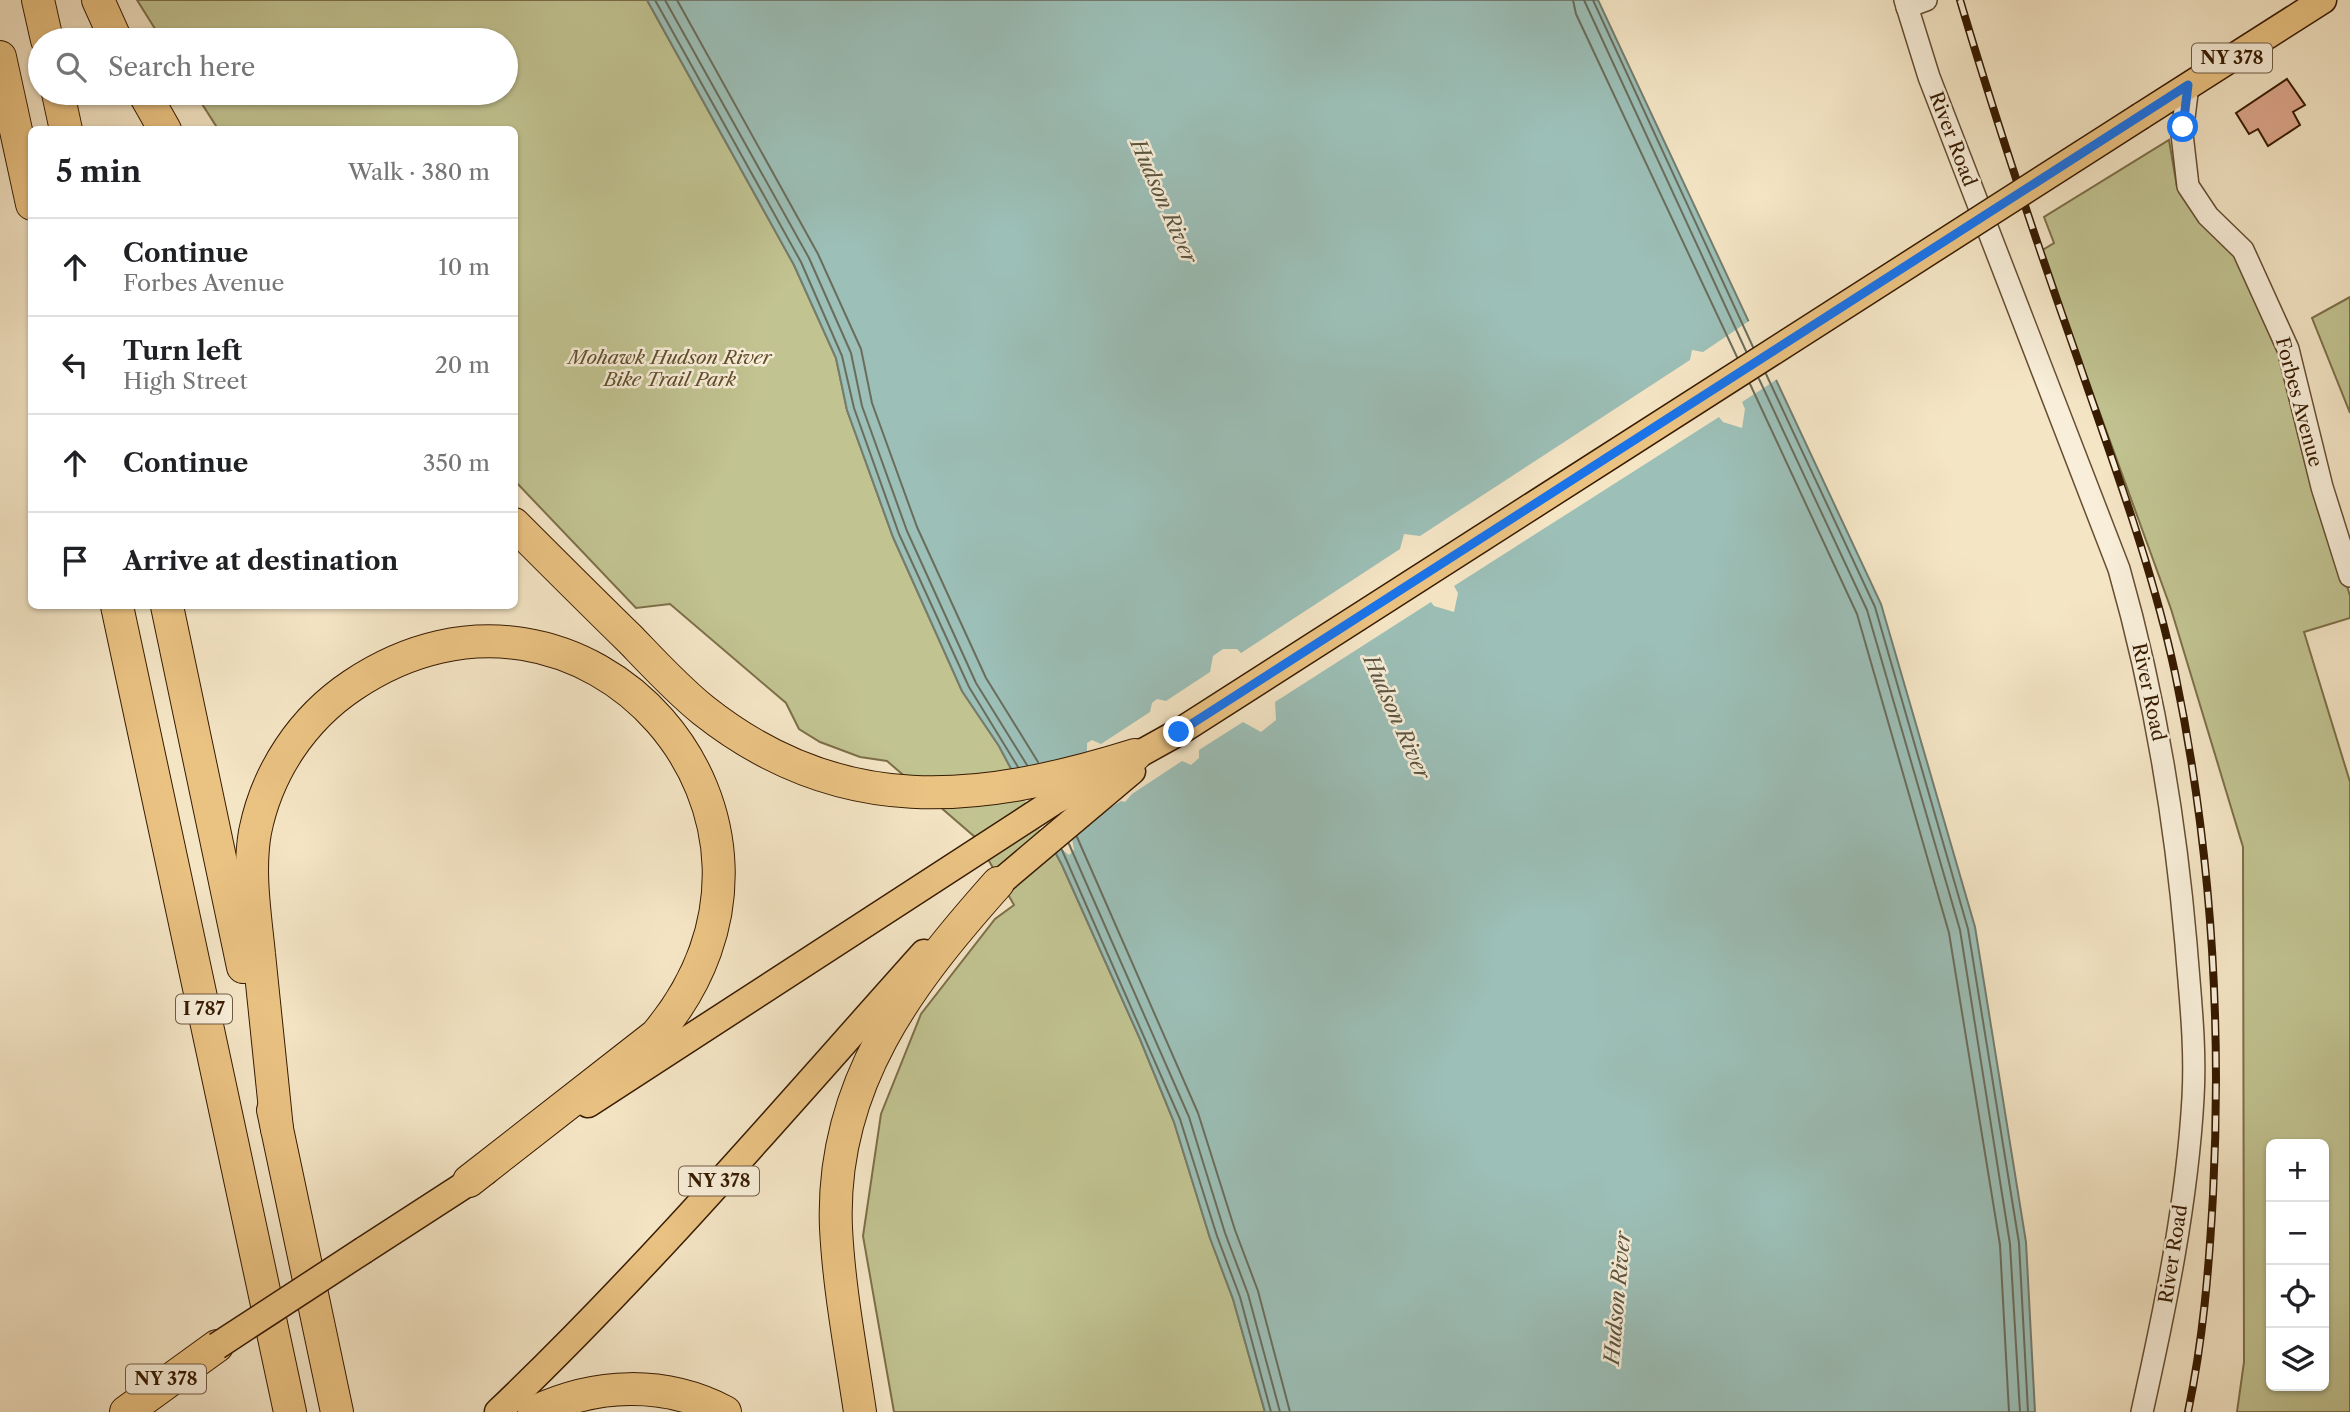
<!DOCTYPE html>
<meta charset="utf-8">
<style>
body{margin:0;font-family:"Libre Caslon Text",serif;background:#f6f6f6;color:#202124}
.controls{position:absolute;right:21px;bottom:21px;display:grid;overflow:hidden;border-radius:10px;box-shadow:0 2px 5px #0004}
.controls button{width:63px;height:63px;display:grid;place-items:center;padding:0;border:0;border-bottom:2px solid #e0e0e0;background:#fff;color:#202124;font:35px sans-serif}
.stop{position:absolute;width:21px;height:21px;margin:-16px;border:5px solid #1a73e8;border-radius:50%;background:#fff}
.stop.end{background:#1a73e8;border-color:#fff;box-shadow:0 2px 7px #0008}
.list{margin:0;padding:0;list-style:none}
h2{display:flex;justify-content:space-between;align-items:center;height:91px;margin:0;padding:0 28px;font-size:30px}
h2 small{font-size:23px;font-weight:400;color:#757577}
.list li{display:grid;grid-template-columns:46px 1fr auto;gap:21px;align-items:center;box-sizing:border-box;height:98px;padding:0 28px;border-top:2px solid #e0e0e0}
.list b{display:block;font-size:26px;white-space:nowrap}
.list p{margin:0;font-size:23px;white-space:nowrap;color:#757577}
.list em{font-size:23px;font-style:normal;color:#757577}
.icon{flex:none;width:38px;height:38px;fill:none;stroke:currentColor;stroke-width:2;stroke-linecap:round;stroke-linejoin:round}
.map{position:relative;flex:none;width:2350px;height:1412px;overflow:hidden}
.search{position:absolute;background:#fff;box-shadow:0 2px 5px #0004;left:28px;top:28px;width:490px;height:77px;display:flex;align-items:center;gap:18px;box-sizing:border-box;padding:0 24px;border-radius:38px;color:#757577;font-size:26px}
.panel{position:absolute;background:#fff;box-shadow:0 2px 5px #0004;left:28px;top:126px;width:490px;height:483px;border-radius:10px}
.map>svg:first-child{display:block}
.green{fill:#c1c391;stroke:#7c6f48;stroke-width:2;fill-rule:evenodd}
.water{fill:#9cbfb7;stroke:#747d6e;stroke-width:2}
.pier{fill:#f4e5c5}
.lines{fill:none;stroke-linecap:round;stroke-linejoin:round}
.shore{stroke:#6a6d5c;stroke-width:2}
.building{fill:#dda78c;stroke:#371b00;stroke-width:2}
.minor-casing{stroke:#664e31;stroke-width:24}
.major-casing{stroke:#371b00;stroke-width:29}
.highway-casing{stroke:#371b00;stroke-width:34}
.minor{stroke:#f8eed9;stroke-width:21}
.major{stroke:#eac282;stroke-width:26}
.highway{stroke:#eac282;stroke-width:32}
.rail-casing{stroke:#371b00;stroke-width:8}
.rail{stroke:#f8eed9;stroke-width:5;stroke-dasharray:16;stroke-linecap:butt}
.major-bridge-casing{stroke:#371b00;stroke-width:29;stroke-linecap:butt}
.major-bridge{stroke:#eac282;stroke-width:26}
.route{stroke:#1a73e8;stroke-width:9}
.labels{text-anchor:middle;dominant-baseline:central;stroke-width:5;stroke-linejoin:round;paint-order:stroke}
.shield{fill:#f8eed9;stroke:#715a41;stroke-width:2}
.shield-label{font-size:18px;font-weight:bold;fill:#371b00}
.street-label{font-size:19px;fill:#371b00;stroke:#f8eed9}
.park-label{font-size:19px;font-style:italic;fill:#604d2c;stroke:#f8eed9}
.water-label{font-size:21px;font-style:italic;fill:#5a5440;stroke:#f8eed9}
</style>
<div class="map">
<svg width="2350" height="1412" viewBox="0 0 2350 1412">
<rect width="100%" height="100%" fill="#f4e5c5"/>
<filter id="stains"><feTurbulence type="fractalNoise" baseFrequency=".00286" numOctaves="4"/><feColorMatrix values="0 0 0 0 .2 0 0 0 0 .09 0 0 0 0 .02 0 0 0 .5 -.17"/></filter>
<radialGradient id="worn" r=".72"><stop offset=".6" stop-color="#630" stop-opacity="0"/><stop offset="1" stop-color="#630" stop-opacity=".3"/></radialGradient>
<g class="green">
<polygon points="137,0 647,0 794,265 836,358 847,410 893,537 962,691 999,746 1062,865 1140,1039 1174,1122 1210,1238 1233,1299 1265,1412 894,1412 863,1236 881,1114 921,1014 995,919 1014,905 976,838 887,761 860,757 820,742 799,729 786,703 670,604 636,608 515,481 514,130 218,129 195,93 506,93 506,40 162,40"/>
<path d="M2169,140L2177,187L2212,234L2236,253L2274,339L2350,596V618L2304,632L2350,782V1412H2237L2244,1362L2243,847L2171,609L2041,251L2054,243L2044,217ZM2271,1144H2324V1386H2271Z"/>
<polygon points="2350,297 2350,413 2312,318"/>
</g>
<polygon class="water" points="647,0 1598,0 1881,604 1975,927 2026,1242 2035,1412 1265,1412 1233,1299 1210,1238 1174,1122 1140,1039 1062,865 999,746 962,691 893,537 847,410 836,358 794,265"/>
<polygon class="pier" points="1752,319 1779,378 1742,402 1745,409 1742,428 1723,422 1719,417 1454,586 1458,593 1454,612 1434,606 1431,602 1275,702 1276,720 1261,732 1243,722 1199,750 1199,758 1191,765 1182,761 1132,794 1125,802 1121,801 1102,813 1072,839 1074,850 1069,855 1060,848 1053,855 1022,795 1087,753 1087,743 1092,740 1101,744 1150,712 1152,703 1157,699 1166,701 1210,672 1213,656 1223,649 1237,649 1241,653 1400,549 1404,534 1420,536 1690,360 1692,350 1703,352"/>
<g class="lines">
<g class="shore">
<polyline points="655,0 801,262 842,356 854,408 899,534 969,687 1018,767"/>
<polyline points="665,0 809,258 851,353 862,406 907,531 976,683 1027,765"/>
<polyline points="677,0 818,254 861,349 872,403 917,527 986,678 1038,762"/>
<polyline points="1573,0 1576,14 1737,357"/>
<polyline points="1584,0 1746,351"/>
<polyline points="1593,0 1753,347"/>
<polyline points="1766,374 1875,607 1968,929 2019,1243 2028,1412"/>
<polyline points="1759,379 1867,610 1960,930 2010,1244 2020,1412"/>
<polyline points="1750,384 1857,614 1949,933 2000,1245 2009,1412"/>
<polyline points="1077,837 1198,1113 1235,1230 1258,1291 1290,1412"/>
<polyline points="1069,844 1189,1117 1225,1233 1248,1294 1280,1412"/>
<polyline points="1062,850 1180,1119 1217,1236 1240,1297 1271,1412"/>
</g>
</g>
<polygon class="building" points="2287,79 2305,105 2293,112 2300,125 2268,146 2258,129 2249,134 2236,113"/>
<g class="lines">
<g class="minor-casing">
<g id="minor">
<path d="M1905,0L1929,77L2119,569C2154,692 2175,817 2186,944C2190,996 2196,1046 2193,1098C2187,1204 2165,1309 2142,1412"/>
<polyline points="1907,7 1926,0"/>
<polyline points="2188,85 2182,134 2188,186 2208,216 2243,250 2288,349 2322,487 2350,576"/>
</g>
</g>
<g class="major-casing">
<g id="major">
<polyline points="2141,116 2323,0"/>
<polyline points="985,895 1132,771"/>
<polyline points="588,1104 1053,802 1179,732"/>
<polyline points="364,1250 486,1171"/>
<path d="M498,1412C649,1268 785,1108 924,953"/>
</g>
</g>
<g class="highway-casing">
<g id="highway">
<polyline points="38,0 47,40"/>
<polyline points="98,0 116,40"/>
<polyline points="0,57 32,204"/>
<polyline points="58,93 66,130"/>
<polyline points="144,93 165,130"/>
<path d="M514,524C553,563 592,602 631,640C654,664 677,689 703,710C840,819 978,804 1135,755"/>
<polyline points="117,606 290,1412"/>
<polyline points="167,606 243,967"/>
<polyline points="273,1110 337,1412"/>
<path d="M277,1129C271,1070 265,1012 259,954C255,914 248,872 255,832C267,772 302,719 353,685C583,531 840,817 656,1035L469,1181"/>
<polyline points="126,1412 217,1346"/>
<path d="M534,1412C595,1383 664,1380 725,1412"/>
<path d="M860,1412C851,1351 839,1289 836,1228C830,1085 909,983 998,883"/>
</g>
</g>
<use href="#minor" class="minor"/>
<use href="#major" class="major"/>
<use href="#highway" class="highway"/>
<g class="rail-casing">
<path id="rail" d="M1960,0C1996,121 2036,241 2078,360C2113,463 2152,566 2175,673C2211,845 2222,1020 2213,1195C2209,1269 2203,1340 2188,1412"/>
</g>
<use href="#rail" class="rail"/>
<g class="major-bridge-casing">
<g id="major-bridge">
<polyline points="1179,732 2141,116"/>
<polyline points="217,1346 364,1250"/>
</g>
</g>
<use href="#major-bridge" class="major-bridge"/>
</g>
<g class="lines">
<polyline class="route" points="1179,732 2188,85 2183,127"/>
</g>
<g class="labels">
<g class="shield">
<rect x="2192" y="43.5" width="80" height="29" rx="5"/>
<rect x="176" y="994.5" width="56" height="29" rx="5"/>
<rect x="679" y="1166.5" width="80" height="29" rx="5"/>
<rect x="126" y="1364.5" width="80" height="29" rx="5"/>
</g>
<g class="shield-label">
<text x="2232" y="58">NY 378</text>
<text x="204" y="1009">I 787</text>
<text x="719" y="1181">NY 378</text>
<text x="166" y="1379">NY 378</text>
</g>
<g class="street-label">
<text transform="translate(1953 139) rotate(69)">River Road</text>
<text transform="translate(2299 402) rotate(75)">Forbes Avenue</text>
<text transform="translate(2149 692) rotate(78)">River Road</text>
<text transform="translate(2173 1254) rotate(-81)">River Road</text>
</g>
<g class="park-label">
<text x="670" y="357">Mohawk Hudson River<tspan x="670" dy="22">Bike Trail Park</tspan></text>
</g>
<g class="water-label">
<text transform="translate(1164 201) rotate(66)">Hudson River</text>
<text transform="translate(1397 717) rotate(66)">Hudson River</text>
<text transform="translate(1617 1298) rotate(-85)">Hudson River</text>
</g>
</g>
<rect width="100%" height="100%" filter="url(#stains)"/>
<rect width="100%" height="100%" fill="url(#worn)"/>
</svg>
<div class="controls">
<button>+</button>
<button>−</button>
<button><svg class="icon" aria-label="locate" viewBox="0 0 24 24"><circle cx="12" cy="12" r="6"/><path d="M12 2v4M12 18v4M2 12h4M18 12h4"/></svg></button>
<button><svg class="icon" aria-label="layers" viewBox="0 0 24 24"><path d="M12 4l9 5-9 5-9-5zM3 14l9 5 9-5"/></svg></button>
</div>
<div class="stop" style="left:2183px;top:127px"></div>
<div class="stop end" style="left:1179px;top:732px"></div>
<div class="search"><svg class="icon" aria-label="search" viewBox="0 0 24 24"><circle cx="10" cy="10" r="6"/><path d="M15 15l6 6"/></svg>Search here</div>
<section class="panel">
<h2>5 min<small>Walk · 380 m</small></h2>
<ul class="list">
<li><svg class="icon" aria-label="ahead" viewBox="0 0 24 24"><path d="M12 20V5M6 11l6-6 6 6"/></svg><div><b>Continue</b><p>Forbes Avenue</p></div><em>10 m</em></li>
<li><svg class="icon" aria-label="left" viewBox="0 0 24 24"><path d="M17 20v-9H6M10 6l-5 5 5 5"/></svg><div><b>Turn left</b><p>High Street</p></div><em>20 m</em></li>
<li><svg class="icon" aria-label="ahead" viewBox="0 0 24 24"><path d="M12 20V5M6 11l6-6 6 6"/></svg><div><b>Continue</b></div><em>350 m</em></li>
<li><svg class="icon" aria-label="arrive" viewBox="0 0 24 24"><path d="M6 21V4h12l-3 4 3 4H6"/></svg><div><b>Arrive at destination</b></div></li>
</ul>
</section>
</div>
